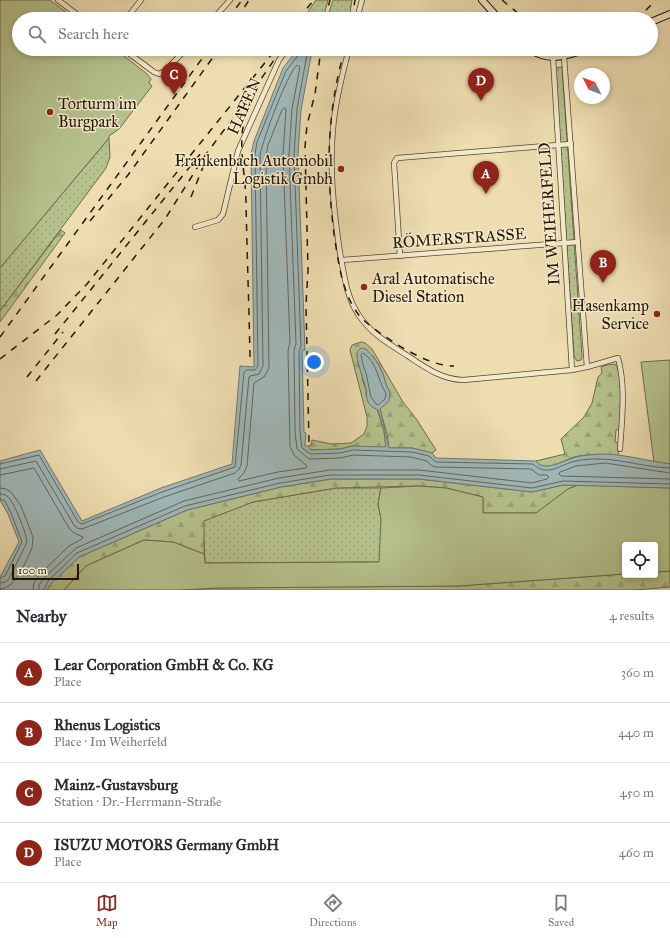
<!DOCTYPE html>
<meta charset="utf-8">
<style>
body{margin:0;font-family:"IM FELL Great Primer",serif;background:#f7f7f7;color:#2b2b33}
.controls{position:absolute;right:12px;bottom:12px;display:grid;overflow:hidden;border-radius:4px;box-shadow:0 2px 6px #0003}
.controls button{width:36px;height:36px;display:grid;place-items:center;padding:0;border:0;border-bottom:1px solid #e1e1e2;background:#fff;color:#2b2b33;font:20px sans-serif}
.compass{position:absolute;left:574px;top:68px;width:36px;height:36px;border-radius:50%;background:#fff;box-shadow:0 2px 6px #0003;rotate:312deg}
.scale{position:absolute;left:12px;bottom:10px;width:67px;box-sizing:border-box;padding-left:4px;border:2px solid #251502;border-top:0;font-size:11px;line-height:14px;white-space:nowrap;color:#251502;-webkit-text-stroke:3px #f3e9cc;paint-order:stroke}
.you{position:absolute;left:314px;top:362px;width:14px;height:14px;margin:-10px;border:3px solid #fff;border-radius:50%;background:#1a73e8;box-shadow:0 0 0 6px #1a73e833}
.badge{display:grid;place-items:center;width:26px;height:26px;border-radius:50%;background:#8f2418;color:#fff;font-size:13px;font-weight:700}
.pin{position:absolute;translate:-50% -33px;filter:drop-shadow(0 1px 2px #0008)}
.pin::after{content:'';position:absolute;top:21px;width:14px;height:12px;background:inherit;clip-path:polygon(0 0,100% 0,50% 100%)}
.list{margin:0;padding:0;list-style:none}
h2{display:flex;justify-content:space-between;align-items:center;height:52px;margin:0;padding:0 16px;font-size:17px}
h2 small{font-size:13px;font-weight:400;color:#7c7c81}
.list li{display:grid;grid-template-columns:26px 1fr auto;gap:12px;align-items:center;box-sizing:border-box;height:60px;padding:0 16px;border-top:1px solid #e1e1e2}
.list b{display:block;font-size:15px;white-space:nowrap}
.list p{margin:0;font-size:13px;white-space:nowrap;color:#7c7c81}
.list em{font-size:13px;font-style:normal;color:#7c7c81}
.icon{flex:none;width:22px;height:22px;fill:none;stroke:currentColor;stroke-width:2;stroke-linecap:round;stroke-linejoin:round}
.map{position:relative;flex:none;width:670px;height:590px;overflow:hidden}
.search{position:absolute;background:#fff;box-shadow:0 2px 6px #0003;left:12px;right:12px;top:12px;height:44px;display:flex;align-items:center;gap:10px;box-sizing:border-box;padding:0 14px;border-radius:22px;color:#7c7c81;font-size:15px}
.sheet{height:292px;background:#fff}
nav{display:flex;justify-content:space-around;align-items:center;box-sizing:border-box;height:56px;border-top:1px solid #e1e1e2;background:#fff;font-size:11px;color:#7c7c81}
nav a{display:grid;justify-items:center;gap:2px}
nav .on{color:#8f2418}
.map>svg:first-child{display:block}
.grass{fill:url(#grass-dots);stroke:#6d6c48}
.forest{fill:url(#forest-firs);stroke:#6d6c48}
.park{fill:#b5c28d;stroke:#6d6c48}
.water{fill:#a0b8b8;stroke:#6f776f}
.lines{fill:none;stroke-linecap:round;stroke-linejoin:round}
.shore{stroke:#62665d;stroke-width:1}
.minor-casing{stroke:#57472e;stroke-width:6}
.secondary-casing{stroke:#251502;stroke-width:8}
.minor{stroke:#f3e9cc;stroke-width:4.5}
.secondary{stroke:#f3e9cc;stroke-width:6}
.rail{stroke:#251502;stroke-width:1.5;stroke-dasharray:7 7;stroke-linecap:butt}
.poi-dot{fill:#8f2418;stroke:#f3e9cc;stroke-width:1.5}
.labels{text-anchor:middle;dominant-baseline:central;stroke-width:3;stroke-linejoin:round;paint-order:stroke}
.poi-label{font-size:16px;fill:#251502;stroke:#f3e9cc;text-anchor:start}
.street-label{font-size:16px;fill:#251502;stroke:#f3e9cc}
</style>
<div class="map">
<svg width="670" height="590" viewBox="0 0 670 590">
<defs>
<pattern id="grass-dots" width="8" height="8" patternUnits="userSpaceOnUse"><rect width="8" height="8" fill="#b5c28d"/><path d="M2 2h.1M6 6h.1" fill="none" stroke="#9ca678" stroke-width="1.8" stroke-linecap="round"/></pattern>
<pattern id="forest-firs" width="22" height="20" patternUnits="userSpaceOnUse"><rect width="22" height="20" fill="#b5c28d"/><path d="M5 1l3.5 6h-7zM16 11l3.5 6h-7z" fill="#9ca678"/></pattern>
</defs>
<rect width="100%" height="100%" fill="#edddb0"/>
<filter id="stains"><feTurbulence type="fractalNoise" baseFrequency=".005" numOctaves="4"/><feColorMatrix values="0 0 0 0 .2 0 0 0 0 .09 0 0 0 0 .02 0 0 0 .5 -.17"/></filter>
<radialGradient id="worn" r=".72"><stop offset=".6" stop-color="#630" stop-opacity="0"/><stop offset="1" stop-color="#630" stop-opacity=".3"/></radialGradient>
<g class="grass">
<polygon points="316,0 328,0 323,19 303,19"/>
<polygon points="333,0 352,0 349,19 327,19"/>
<polygon points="562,67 582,356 581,360 577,361 574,356 555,68"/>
<polygon points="109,138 110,157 106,168 0,311 0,268"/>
<polygon points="336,488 381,488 378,504 381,519 380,562 205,563 203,521 253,502"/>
</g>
<g class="forest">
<polygon points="61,230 65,233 0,322 0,311"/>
<path d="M361,342L365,343L372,349L403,402L417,420L436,450L432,453L412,448H389L387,434L380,409L390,392C386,386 385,381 383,374C380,367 377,362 373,356L357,354L359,367L361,370L363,382L366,390V395L374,408L377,409L384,431L386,448L352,446L340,449L311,450L308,446L311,445L312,440L331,444L351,443L364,434L367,426V417L350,350L352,345Z"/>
<path d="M615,364C625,375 620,415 620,429L616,430L615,442L619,443L618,456C604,454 587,454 574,457C564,460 554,468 543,466C540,466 538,463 536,461L565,454L561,439L584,417L592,403L598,377L602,373L601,367L607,365Z"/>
<polygon points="331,479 419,479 532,492 563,485 578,485 568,489 537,513 483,513 483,497 446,488 418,486 336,488 253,502 204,521 204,554 173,542 144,540 86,566 64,590 47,590 50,584 79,557 187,510 281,487"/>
<polygon points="670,571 670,587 635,590 180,590 217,588 458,586 625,574 655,575 655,572"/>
</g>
<g class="park">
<polygon points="0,0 50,0 75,19 19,19 19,49 115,49 146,73 151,79 149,83 152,86 119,129 109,136 109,138 0,268"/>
<polygon points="670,360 670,464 654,462 641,362"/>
<polygon points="578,485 670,488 670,571 655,572 655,545 625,545 625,574 458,586 217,588 180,590 64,590 86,566 144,540 173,542 204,554 205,563 379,562 381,519 378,504 381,488 418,486 446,488 483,497 483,513 536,513 568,489"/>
</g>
<path class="water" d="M298,49H310L312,51L301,110L298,155L305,350H302L304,432L306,433L305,446H308L311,450L340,449L352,446L386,447L384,431L378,410C373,408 370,406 368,402C366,397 367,393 366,389C364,381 356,360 357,353C358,350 359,350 361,348L366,349C373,356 379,364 383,374C385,381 386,386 390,392L389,401L380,409L389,448H412L432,453L436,458L536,461C545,474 567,458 581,456C589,455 598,454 606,454C627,455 649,461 670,464V488L563,485L532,492L419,479H331L281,487L187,510L79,557L51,584L47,590H0V577L19,542L8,514L0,500V461L40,450L82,521L161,488L232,464L240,366L254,367L251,154L254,141L283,68Z"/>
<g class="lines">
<g class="shore">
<path d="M308,49L297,109L294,155L301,346L299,351L300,432L302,448L311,454L340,453L353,450L412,452L429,456L436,462L533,464C548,478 560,464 576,461C610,454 637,467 670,468"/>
<polygon points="285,108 286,110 283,155 290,342 288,351 290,446 294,455 307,466 306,468 278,472 239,481 238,479 244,473 247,466 254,383 264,377 269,368 266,156 268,145 282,110"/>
<path d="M363,353C378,362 377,380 386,393L385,399L378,405L376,404L371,397L366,373L363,365L361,355Z"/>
<polyline points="0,464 39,455 78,522 82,524 162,492 235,467 244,372 246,370 255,370 258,366 255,154 257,142 286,71 300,53 300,49"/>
<path d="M0,469L36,461L74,525L77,528L82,529L164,497L235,473L239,469L241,465L249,377L250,376L259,374L263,366L260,155C263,139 287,74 297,65L300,67L292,109L289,155L296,344L294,350L295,432L297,449L309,459L340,458L353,455L411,457L427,461L431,465L435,467L531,469L539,475H547L549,477L547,479L532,483L419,470H330L279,478L184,501L76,548L44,578L39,585V590"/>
<polyline points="670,473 605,463 576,466 560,472 559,474 561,476 670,479"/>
<polyline points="0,475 34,468 69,528 74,533 83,537 82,539 69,546 40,574 34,583 33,590"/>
<path d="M0,488L6,489L11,492L21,506L33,537L32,548C25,562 17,588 0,589"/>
<path d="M0,494C4,494 6,495 9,498C15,505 26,532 27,542L9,579L5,582L0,583"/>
<polyline points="0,499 5,501 11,513 22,542 5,576 0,578"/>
<polyline points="44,590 48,581 77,553 185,506 280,483 330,475 419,475 532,488 563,481 670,484"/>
</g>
<g class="minor-casing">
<g id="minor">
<polyline points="58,0 83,19"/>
<polyline points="126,19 141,0"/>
<polyline points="213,19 230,0"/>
<polyline points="357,19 362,0"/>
<polyline points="123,49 154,72 159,74 165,71 186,49"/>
<polyline points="341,49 348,52"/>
<path d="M349,49C342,75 335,102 333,129C329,170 334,212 340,253C344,273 346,296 358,314C370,333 389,344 408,356C426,368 441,379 463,380L572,370L587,367L618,358C626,387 622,418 620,449"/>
<polyline points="553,57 572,370"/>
<polyline points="564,57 587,367"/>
<polyline points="195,227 218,220 223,214 238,151 279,60 287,49"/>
<polyline points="400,256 394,163 397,158 571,144"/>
<polyline points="342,260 578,242"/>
</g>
</g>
<g class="secondary-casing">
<g id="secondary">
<polyline points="482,0 499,19"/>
<polyline points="651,22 670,14"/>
<path d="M529,49C549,62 565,57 586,49"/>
</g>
</g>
<use href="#minor" class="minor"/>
<use href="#secondary" class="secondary"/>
<g class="rail">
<polyline points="502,0 525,19"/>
<polyline points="228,19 242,0"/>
<polyline points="237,19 249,0"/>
<polyline points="298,19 314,0"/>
<polyline points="325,19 330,0"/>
<polyline points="352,19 355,0"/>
<polyline points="635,19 643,13 656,0"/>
<path d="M345,49C326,112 326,176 335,241C339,265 342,290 356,311C363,323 386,337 398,345C415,355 435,366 454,366"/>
<polyline points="191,197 203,167"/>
<polyline points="90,221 128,175 219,49"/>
<polyline points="55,334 201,153"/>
<polyline points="0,337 209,49"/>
<path d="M250,357C249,306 247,254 246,202C245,162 234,137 252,98"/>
<polyline points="0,359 57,315 87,284 276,49"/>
<polyline points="27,377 63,332"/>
<polyline points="36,381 165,219 204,157 250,95 274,60"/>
<polyline points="309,442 306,305 308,270 305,147 307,125 315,94 321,49"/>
</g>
</g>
<g class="poi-dot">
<circle cx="50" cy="112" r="4"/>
<circle cx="341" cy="169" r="4"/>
<circle cx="364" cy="287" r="4"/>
<circle cx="657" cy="314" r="4"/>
</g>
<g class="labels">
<g class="poi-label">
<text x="58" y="103">Torturm im<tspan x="58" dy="18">Burgpark</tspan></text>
<text x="333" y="160" text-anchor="end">Frankenbach Automobil<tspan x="333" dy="18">Logistik Gmbh</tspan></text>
<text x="372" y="278">Aral Automatische<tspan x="372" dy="18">Diesel Station</tspan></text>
<text x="649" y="305" text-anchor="end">Hasenkamp<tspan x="649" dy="18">Service</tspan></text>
</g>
<g class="street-label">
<text transform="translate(244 106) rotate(-66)">HAFEN</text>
<text transform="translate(549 214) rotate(-94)">IM WEIHERFELD</text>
<text transform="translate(459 238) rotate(-4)">RÖMERSTRASSE</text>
</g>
</g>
<rect width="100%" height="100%" filter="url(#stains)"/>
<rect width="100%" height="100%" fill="url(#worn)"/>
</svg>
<div class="controls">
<button><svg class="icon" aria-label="locate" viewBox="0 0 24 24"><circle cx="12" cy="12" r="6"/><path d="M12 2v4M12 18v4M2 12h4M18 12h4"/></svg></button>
</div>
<svg class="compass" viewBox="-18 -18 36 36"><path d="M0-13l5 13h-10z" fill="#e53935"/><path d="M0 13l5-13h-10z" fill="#7c7c81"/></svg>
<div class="scale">100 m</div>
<div class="you"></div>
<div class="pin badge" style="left:486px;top:194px">A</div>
<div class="pin badge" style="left:603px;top:283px">B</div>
<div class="pin badge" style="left:174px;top:95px">C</div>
<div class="pin badge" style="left:481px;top:101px">D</div>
<div class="search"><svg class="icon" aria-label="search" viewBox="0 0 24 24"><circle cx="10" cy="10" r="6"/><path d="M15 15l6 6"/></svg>Search here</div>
</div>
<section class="sheet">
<h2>Nearby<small>4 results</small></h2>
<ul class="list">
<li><span class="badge">A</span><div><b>Lear Corporation GmbH &amp; Co. KG</b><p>Place</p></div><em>360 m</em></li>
<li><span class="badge">B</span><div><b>Rhenus Logistics</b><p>Place · Im Weiherfeld</p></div><em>440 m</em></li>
<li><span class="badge">C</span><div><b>Mainz-Gustavsburg</b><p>Station · Dr.-Herrmann-Straße</p></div><em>450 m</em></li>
<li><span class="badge">D</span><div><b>ISUZU MOTORS Germany GmbH</b><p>Place</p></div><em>460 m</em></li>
</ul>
</section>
<nav>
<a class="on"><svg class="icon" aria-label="map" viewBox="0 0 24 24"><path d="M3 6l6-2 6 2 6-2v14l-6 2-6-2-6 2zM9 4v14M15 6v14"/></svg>Map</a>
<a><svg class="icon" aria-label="directions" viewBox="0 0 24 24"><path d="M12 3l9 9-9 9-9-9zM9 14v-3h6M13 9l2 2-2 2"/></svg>Directions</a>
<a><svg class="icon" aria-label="saved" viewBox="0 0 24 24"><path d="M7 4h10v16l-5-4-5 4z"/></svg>Saved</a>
</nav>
